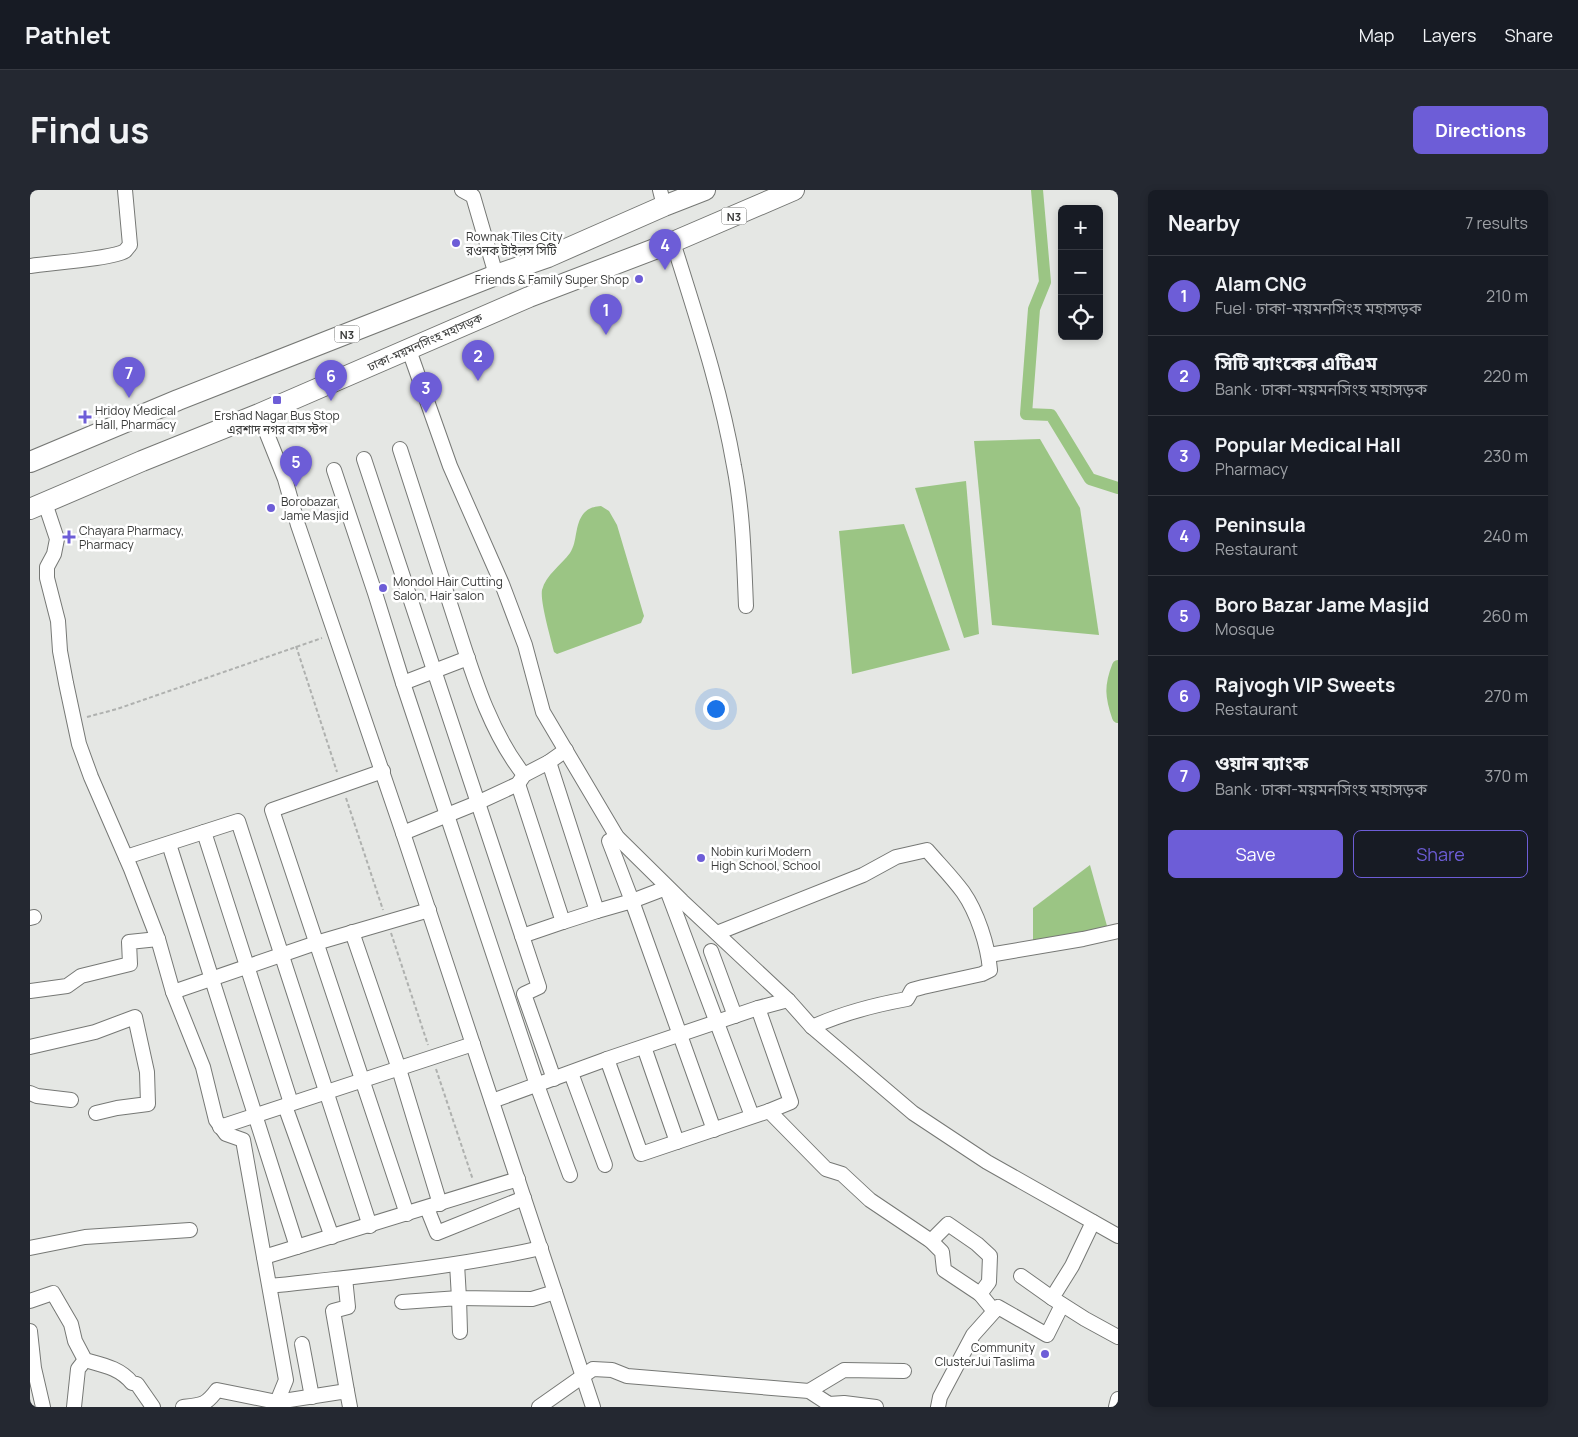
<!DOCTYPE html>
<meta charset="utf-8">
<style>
body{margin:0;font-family:Manrope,"Noto Sans Bengali",sans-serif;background:#242831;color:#f1f3f6}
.controls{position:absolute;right:15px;top:15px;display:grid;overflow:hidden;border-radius:8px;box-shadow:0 2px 8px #0003}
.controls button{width:45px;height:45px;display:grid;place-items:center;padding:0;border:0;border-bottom:1px solid #363941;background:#171b24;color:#f1f3f6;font:25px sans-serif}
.you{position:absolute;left:685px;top:518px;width:18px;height:18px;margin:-12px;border:4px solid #fff;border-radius:50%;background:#1a73e8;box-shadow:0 0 0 8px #1a73e833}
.badge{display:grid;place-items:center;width:32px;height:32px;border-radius:50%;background:#6d5dd7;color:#fff;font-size:16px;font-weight:700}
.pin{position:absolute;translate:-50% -41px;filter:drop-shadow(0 1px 2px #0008)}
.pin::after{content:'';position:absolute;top:26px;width:18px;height:15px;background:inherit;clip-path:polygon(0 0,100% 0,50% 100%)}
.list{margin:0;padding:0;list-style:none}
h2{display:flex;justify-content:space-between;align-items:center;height:65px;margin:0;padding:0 20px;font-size:21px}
h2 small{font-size:16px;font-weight:400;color:#9ea1a6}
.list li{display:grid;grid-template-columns:32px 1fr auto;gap:15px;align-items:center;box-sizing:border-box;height:80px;padding:0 20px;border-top:1px solid #363941}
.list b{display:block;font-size:19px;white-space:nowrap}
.list p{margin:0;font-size:16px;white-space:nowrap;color:#9ea1a6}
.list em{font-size:16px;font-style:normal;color:#9ea1a6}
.actions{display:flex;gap:10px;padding:15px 20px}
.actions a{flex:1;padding:11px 0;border:1px solid #6d5dd7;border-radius:8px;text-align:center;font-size:18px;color:#6d5dd7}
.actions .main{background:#6d5dd7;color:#fff}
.icon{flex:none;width:28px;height:28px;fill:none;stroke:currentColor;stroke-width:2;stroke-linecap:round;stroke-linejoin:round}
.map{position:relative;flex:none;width:1088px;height:1217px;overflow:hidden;border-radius:8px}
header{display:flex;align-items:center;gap:30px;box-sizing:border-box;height:70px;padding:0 25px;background:#171b24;border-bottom:1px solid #363941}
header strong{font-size:24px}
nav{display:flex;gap:28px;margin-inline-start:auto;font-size:18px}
.intro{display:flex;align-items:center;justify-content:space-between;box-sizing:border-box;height:120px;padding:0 30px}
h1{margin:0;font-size:35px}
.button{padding:12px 22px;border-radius:8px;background:#6d5dd7;color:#fff;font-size:18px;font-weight:700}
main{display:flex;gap:30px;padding:0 30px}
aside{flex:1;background:#171b24;border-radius:8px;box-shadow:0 2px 8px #0003}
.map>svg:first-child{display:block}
.water{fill:#9bc584}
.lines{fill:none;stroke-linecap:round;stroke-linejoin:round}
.canal{stroke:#9bc584;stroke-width:12}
.minor-casing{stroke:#767875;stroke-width:16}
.highway-casing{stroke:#767875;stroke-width:22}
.path{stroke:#afb1af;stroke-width:2;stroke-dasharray:4 2.5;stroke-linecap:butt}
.minor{stroke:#fff;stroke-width:14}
.highway{stroke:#fff;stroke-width:20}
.poi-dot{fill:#6d5dd7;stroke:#fff;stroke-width:2}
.labels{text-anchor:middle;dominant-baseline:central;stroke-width:5;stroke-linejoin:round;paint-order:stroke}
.shield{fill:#fff;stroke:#757675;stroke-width:1}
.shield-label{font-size:11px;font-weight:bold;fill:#3a3b3a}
.poi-label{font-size:12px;fill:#3a3b3a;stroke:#fff;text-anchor:start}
.street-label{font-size:12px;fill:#3a3b3a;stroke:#fff}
</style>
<header>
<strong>Pathlet</strong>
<nav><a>Map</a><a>Layers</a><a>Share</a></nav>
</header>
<div class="intro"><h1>Find us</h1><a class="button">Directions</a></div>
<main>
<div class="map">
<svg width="1088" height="1217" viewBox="0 0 1088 1217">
<rect width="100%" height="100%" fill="#e5e7e4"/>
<g class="water">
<polygon points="1010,249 1050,318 1069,445 962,435 944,251"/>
<polygon points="936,291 949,444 934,448 885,298"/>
<path d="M571,316L579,321L587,335L614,426L611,433L527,464L524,462C521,449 510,412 512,400C516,385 531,375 540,363C548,351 544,335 554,323C560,317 564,317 571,316Z"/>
<polygon points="874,334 920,460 822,484 809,341"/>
<polygon points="1060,675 1077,736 1003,756 1003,718"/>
</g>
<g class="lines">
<g class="canal">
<polyline points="1007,0 1015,92 1004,119 996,224 1021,225 1060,289 1088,298"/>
<path d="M1088,476C1080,496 1081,507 1088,527"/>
</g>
<g class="minor-casing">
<g id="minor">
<polyline points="432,0 443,6 466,85"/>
<polyline points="630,0 634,16"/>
<path d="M643,52C666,126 691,200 704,276C713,322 714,369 716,416"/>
<path d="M0,76C18,73 82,69 95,61C97,59 98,57 100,55L95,0"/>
<polyline points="379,160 420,276 472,394 495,455 513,522 587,647 652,711 758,810 782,837 883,923 957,972 1088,1046"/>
<polyline points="229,224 255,289 268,335 373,643 563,1217"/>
<path d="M370,259C388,315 406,370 424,426C442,481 458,539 494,585"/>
<polyline points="334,269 509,797 494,804 524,889"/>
<polyline points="304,280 345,403 373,493 507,895 540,985"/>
<polyline points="15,313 27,349 24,364 17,377 17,388 28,431 30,461 36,493 49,554 61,587 101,679 128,749 143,802 173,877 186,930 196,944 213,950 256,1190 247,1212"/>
<polyline points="373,493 438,468"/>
<polyline points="519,572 567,721 533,732"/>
<polyline points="353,581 242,620 377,1024"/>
<polyline points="488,594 533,732 492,746"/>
<polyline points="174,642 261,913"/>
<polyline points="373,643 447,613 488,594 494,585 519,572 536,560"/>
<polyline points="587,647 579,651 602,711 636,698 640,700"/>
<polyline points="139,654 267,1057"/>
<polyline points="96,667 208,631 340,1036"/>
<polyline points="637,700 722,926"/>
<polyline points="567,721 602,711 684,940"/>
<polyline points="0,728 4,727"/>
<polyline points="322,742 369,879 410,1014"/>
<path d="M687,743L833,685L866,667L897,660C909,674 922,687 933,702C947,722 958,755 960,780L952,784L893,797L882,800L877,809C844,815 813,823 782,837"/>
<polyline points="681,761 705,826"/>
<polyline points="959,765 1053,749 1088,741"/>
<polyline points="0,801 37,796 51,786 100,774 99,752 128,749"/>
<polyline points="143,802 286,753 399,720"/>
<polyline points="758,810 728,818 577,869 611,964 739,921 796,979 812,984 840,1010 901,1051 912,1062 914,1080 950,1104"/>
<polyline points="728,818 761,912 739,921"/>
<polyline points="0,857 65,842 105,827 117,882 118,914 87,918 66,923"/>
<polyline points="614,857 647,952"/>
<polyline points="541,883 575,975"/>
<polyline points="0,903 7,906 41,910"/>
<polyline points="462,911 577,869"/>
<polyline points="255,916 302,1047"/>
<polyline points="190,937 443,854"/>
<polyline points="397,1018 407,1043 494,1008"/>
<polyline points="1063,1032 1042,1076 1022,1108 1055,1129 1088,1147"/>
<polyline points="901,1051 918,1034 947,1054 960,1066 959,1092 950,1104 964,1121"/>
<polyline points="0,1058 55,1047 160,1040"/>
<polyline points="234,1067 488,989"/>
<polyline points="427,1074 429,1108 502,1109 525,1102"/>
<polyline points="991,1086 1022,1108"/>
<polyline points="315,1088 318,1117 303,1121 317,1201"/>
<path d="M240,1096C331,1086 422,1078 511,1058"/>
<path d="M0,1111L23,1103L41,1134L45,1151L55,1170C73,1175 90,1178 102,1193L107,1194L123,1217"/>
<polyline points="372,1112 429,1108 430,1142"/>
<polyline points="0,1141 4,1178 13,1217"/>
<polyline points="272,1154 282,1207"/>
<polyline points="779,1201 814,1180 874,1181"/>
<polyline points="247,1212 317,1201 320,1217"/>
<polyline points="44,1217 48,1179 55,1170"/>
<path d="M153,1217C172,1215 176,1215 187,1200L247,1212L249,1217"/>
<polyline points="509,1217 563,1179 582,1180 597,1186 779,1201 799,1214 814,1213 846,1217"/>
<polyline points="908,1217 910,1207 943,1145 968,1117 1017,1145 1032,1115"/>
<polyline points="1086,1217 1088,1209"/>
</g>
</g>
<g class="highway-casing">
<g id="highway">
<polyline points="0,272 148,210 466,85 518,67 634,16 675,0"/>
<polyline points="0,319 112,271 229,224 499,107 643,52 764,0"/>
</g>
</g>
<g class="path">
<polyline points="266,456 307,582"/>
<polyline points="57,527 87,519 292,448"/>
<polyline points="316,608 353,720"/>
<polyline points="361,743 398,855"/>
<polyline points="406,879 443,990"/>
</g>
<use href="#minor" class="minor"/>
<use href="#highway" class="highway"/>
</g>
<g class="poi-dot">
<circle cx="426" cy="53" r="5"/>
<circle cx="609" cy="89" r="5"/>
<rect x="242" y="205" width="10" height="10" rx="2.5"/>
<path d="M52.5 219.5h5v5h5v5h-5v5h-5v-5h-5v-5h5z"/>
<circle cx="241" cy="318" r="5"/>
<path d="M36.5 339.5h5v5h5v5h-5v5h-5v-5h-5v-5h5z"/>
<circle cx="353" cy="398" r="5"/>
<circle cx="671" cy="668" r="5"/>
<circle cx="1015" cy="1164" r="5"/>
</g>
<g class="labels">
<g class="shield">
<rect x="691.5" y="17.5" width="25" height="17" rx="4"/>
<rect x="304.5" y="135.5" width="25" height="17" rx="4"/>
</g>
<g class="shield-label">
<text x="704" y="26">N3</text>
<text x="317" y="144">N3</text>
</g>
<g class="poi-label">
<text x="436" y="46">Rownak Tiles City<tspan x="436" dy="14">রওনক টাইলস সিটি</tspan></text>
<text x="599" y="89" text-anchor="end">Friends &amp; Family Super Shop</text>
<text x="65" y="220">Hridoy Medical<tspan x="65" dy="14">Hall, Pharmacy</tspan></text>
<text x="247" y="225" text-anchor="middle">Ershad Nagar Bus Stop<tspan x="247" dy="14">এরশাদ নগর বাস স্টপ</tspan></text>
<text x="251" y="311">Borobazar<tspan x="251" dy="14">Jame Masjid</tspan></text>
<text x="49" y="340">Chayara Pharmacy,<tspan x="49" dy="14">Pharmacy</tspan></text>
<text x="363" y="391">Mondol Hair Cutting<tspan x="363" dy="14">Salon, Hair salon</tspan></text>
<text x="681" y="661">Nobin kuri Modern<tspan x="681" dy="14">High School, School</tspan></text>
<text x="1005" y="1157" text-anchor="end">Community<tspan x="1005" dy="14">ClusterJui Taslima</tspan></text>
</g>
<g class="street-label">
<text transform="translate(395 152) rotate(-24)">ঢাকা-ময়মনসিংহ মহাসড়ক</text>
</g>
</g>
</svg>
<div class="controls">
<button>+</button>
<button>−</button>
<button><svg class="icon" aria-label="locate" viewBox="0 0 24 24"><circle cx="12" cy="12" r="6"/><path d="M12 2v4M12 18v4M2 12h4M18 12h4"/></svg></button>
</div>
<div class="you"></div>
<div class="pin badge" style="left:576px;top:145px">1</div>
<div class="pin badge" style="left:448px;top:191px">2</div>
<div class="pin badge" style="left:396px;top:223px">3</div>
<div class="pin badge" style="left:635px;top:80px">4</div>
<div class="pin badge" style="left:266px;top:297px">5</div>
<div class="pin badge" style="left:301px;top:211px">6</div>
<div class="pin badge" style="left:99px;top:208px">7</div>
</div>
<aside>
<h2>Nearby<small>7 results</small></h2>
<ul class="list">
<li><span class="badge">1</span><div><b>Alam CNG</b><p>Fuel · ঢাকা-ময়মনসিংহ মহাসড়ক</p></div><em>210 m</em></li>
<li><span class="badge">2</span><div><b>সিটি ব্যাংকের এটিএম</b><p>Bank · ঢাকা-ময়মনসিংহ মহাসড়ক</p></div><em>220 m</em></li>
<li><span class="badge">3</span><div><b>Popular Medical Hall</b><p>Pharmacy</p></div><em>230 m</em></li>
<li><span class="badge">4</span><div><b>Peninsula</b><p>Restaurant</p></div><em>240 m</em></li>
<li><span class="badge">5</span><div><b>Boro Bazar Jame Masjid</b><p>Mosque</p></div><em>260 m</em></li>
<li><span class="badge">6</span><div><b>Rajvogh VIP Sweets</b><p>Restaurant</p></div><em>270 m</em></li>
<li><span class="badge">7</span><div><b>ওয়ান ব্যাংক</b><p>Bank · ঢাকা-ময়মনসিংহ মহাসড়ক</p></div><em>370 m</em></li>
</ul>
<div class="actions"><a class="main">Save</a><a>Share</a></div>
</aside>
</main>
